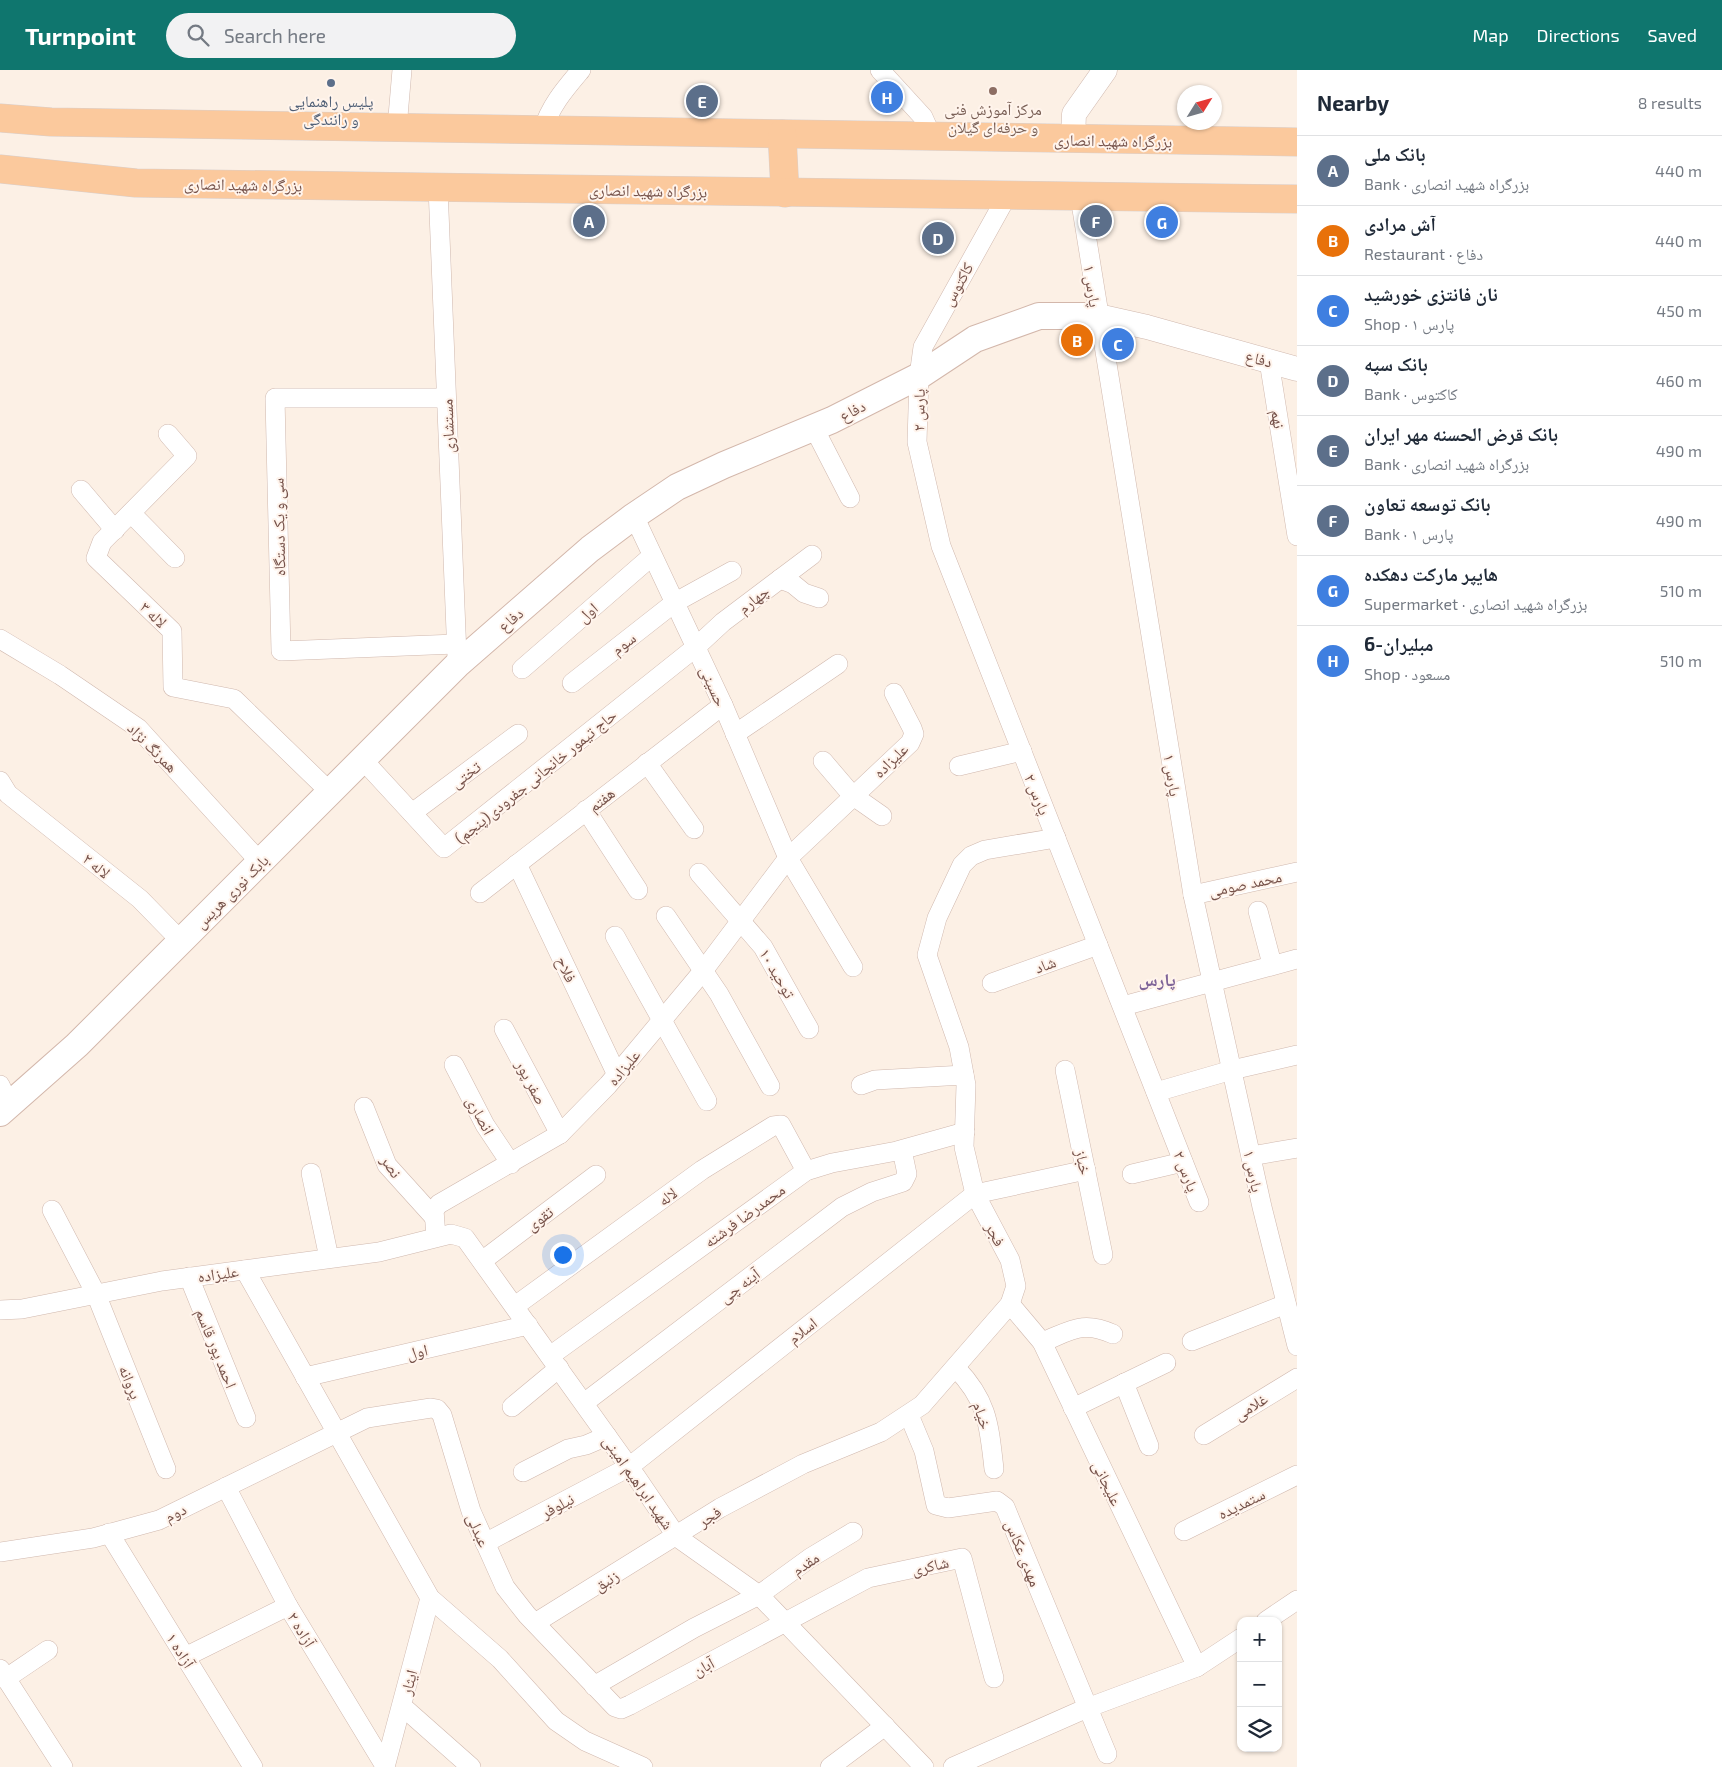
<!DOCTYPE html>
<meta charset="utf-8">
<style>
body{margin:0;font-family:"Exo 2","Noto Naskh Arabic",sans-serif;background:#f2f2f3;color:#1f2937}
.controls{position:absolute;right:15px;bottom:15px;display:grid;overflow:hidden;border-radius:10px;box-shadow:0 1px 4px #0004}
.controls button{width:45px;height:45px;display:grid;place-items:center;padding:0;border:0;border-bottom:1px solid #e0e1e3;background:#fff;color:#1f2937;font:25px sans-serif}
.compass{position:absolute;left:1177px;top:15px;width:45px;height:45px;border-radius:50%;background:#fff;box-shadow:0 1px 4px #0004;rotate:53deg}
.you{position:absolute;left:562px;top:1184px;width:18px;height:18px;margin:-12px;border:4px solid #fff;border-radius:50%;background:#1a73e8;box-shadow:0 0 0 8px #1a73e833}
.badge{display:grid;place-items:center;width:32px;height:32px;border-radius:50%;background:#0f766e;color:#fff;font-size:16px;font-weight:700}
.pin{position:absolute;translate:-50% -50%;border:2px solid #fff;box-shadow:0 1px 5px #0006}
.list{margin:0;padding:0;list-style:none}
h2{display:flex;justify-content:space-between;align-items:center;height:65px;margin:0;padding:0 20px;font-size:21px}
h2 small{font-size:16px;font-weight:400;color:#747a83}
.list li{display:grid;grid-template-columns:32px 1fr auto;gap:15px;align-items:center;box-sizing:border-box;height:70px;padding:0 20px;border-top:1px solid #e0e1e3}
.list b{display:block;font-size:19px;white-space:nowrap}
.list p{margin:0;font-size:16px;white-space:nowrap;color:#747a83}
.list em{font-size:16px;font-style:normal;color:#747a83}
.icon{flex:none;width:28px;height:28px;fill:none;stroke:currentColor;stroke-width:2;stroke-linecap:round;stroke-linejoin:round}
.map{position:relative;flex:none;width:1297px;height:1697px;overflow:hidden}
header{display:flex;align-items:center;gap:30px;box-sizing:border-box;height:70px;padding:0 25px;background:#0f766e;color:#fff}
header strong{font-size:24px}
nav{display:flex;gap:28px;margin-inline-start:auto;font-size:18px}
.search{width:350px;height:45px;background:#f2f2f3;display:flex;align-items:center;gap:12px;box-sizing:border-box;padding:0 18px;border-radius:28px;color:#747a83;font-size:19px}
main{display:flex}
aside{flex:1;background:#fff}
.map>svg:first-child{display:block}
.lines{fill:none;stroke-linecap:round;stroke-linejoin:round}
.minor-casing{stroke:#d0b8ae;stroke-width:20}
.tertiary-casing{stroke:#d0b8ae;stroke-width:25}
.secondary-casing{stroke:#d3b7ab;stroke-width:28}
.primary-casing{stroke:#d9cfcc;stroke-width:29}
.minor{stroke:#fff;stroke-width:19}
.tertiary{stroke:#fff;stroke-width:24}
.secondary{stroke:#fff;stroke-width:26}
.primary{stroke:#fbc99d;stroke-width:28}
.service-dot{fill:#5c6f8a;stroke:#fff4ec;stroke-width:2}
.education-dot{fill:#8d6e63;stroke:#fff4ec;stroke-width:2}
.labels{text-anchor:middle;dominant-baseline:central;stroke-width:4;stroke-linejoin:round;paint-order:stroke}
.service-label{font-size:16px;fill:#4e5e75;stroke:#fff4ec}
.education-label{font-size:16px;fill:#785e54;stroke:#fff4ec}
.street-label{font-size:16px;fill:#76524a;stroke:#fff4ec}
.neighbourhood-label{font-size:18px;font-weight:bold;fill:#7f6599;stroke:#fff4ec}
</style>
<header>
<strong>Turnpoint</strong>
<div class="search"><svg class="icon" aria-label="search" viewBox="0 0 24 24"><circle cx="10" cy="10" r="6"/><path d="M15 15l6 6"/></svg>Search here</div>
<nav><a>Map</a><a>Directions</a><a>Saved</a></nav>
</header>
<main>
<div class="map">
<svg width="1297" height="1697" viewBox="0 0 1297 1697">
<rect width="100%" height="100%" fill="#fcf0e5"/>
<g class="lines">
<g class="minor-casing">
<g id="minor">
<polyline points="880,0 923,47 932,67"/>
<polyline points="397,58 402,0"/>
<path d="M543,60C550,36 565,19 581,0"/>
<polyline points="438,117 457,586"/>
<polyline points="1007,126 923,277 919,306 917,372 941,476 1199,1132"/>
<polyline points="1080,127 1193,825 1262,1137 1297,1276"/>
<polyline points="1269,291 1297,466"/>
<polyline points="446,328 275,328 281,581 456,574"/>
<polyline points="814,358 850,428"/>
<polyline points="168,364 187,386 102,472 96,488 172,561 173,617 234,629 330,722"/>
<polyline points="81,420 115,460"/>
<polyline points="131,443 175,488"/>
<polyline points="634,446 723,635 788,788 853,897"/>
<polyline points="780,509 793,514 804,523 819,528"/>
<polyline points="0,569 60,605 138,658 260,792"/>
<polyline points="522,599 652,486"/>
<polyline points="572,613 674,533 732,501"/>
<polyline points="735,664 838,594"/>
<polyline points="363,690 444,778 696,577 723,552 812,485"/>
<polyline points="823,691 852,725 882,746"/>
<polyline points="647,693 694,759"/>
<polyline points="959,696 1022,681"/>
<polyline points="0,711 8,724 140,829 181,871"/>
<polyline points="586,740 638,820"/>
<polyline points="412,743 518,664"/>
<polyline points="517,794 617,1005"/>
<polyline points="699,803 763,877 809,959"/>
<polyline points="480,823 723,635"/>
<polyline points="1193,825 1297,802"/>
<polyline points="1258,841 1272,894"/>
<polyline points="666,846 719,924 770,1016"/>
<polyline points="615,866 707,1031"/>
<polyline points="992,913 1098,875"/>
<polyline points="1123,936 1297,889"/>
<polyline points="504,959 560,1064"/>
<polyline points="454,995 485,1055 511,1094"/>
<polyline points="1065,1000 1103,1185"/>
<polyline points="0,1015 10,1036"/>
<polyline points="861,1015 875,1010 964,1005"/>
<polyline points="1156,1022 1232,1000 1297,985"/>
<polyline points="364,1037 387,1095 434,1147"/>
<polyline points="1251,1086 1297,1078"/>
<polyline points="311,1103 329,1188"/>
<polyline points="1132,1104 1183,1092"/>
<polyline points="52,1140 96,1224 166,1399"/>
<polyline points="436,1167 434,1140 439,1134 560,1064 608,1015 703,901 788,788 910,673 914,664 912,658 894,623"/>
<polyline points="482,1191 596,1105"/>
<polyline points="245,1200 430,1528 500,1589 556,1651 585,1671 643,1697"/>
<polyline points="189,1207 246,1348"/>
<polyline points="1010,1234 1042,1272 1197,1597"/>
<polyline points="515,1236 702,1100 773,1056 781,1055 806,1101"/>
<polyline points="0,1240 22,1239 162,1211 379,1182 451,1164 465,1168 637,1408 677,1467 759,1525 924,1697"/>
<polyline points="1192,1271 1286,1234"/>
<path d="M1042,1272C1071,1261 1082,1250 1113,1264"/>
<polyline points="550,1286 806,1101 832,1093 897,1081 965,1062"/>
<path d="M956,1298C988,1331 989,1355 994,1399"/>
<polyline points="305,1307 528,1255"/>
<polyline points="1124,1313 1149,1376"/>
<polyline points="584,1333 842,1137 872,1122 903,1112 907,1104 902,1080"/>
<polyline points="512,1337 559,1298"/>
<polyline points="1073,1338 1166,1293"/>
<polyline points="909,1345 924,1381 936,1435 948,1438 997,1431 1005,1437 1107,1684"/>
<polyline points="1204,1365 1297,1308"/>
<polyline points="523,1402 568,1379 586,1375 607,1366"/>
<polyline points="226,1417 288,1536 385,1696"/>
<polyline points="1184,1461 1297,1405"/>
<polyline points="109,1463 253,1697"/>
<polyline points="485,1473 629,1397 975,1124 1086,1100"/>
<polyline points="0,1482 93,1468 159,1450 367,1348 431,1338 437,1339 442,1345 471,1441 505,1517 527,1545 615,1637 621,1639 630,1635 868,1508 962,1488 994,1608"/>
<polyline points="1266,1551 1297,1530"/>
<polyline points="535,1553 720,1438 803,1394 881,1362 922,1335 1010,1234 1016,1216 1010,1190 975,1124 964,1077 966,1015 959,977 927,885 937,848 962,795 971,786 985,780 1056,768"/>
<polyline points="185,1587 288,1536"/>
<polyline points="0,1599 63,1697"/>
<polyline points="5,1609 48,1580"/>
<polyline points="594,1616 694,1558 759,1525 810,1488 853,1462"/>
<polyline points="402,1636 471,1697"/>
<polyline points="385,1697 430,1528"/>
<polyline points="830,1697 885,1656"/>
<polyline points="953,1697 1087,1638 1197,1597 1241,1568"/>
</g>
</g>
<g class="tertiary-casing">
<g id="tertiary">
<polyline points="1073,69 1074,44 1105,0"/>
<polyline points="1098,246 1147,257 1297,299"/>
</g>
</g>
<g class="secondary-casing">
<polyline id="secondary" points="0,1043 77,975 457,595 590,479 634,446 677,417 724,395 832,350 919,306 975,269 1039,246 1098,246"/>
</g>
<g class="primary-casing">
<g id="primary">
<polyline points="0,48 51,52 1297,72"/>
<polyline points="782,64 785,123"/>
<polyline points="0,99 136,113 1297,129"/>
</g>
</g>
<use href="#minor" class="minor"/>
<use href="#tertiary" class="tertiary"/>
<use href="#secondary" class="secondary"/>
<use href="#primary" class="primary"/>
</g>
<circle class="service-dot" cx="331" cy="13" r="5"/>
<circle class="education-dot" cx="993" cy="21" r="5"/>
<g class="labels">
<g class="service-label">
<text x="331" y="30">پلیس راهنمایی<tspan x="331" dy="18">و رانندگی</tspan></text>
</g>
<g class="education-label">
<text x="993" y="38">مرکز آموزش فنی<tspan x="993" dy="18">و حرفه‌ای گیلان</tspan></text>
</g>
<g class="street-label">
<text transform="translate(1113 70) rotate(1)">بزرگراه شهید انصاری</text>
<text transform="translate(243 114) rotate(1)">بزرگراه شهید انصاری</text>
<text transform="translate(648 120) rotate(1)">بزرگراه شهید انصاری</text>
<text transform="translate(957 214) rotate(-61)">کاکتوس</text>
<text transform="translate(1093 216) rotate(82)">پارس ۱</text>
<text transform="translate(1259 288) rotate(15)">دفاع</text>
<text transform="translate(852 340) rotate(-27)">دفاع</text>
<text transform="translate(918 340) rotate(-89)">پارس ۲</text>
<text transform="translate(1279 349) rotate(81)">نهم</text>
<text transform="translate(447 356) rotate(-92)">مستشاری</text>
<text transform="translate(278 457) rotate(-91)">سی و یک دستگاه</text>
<text transform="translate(753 529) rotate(-38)">چهارم</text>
<text transform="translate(587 542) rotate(-41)">اول</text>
<text transform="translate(154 544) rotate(44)">لاله ۳</text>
<text transform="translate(510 549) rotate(-41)">دفاع</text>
<text transform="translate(623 573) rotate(-38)">سوم</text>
<text transform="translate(714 616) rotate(66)">حسینی</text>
<text transform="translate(153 677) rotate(45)">همرنگ نژاد</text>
<text transform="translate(890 690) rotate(-44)">علیزاده</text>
<text transform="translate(465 704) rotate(-37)">تختی</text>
<text transform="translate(1173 705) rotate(81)">پارس ۱</text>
<text transform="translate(535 706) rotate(-39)">حاج تیمور خانجانی جفرودی(پنجم)</text>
<text transform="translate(1038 724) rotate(68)">پارس ۲</text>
<text transform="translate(601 729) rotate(-38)">هفتم</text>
<text transform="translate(97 795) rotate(39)">لاله ۲</text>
<text transform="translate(1245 813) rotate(-12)">محمد صومی</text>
<text transform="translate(231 821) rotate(-45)">بابک نوری هریس</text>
<text transform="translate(1045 894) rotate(-20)">شاد</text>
<text transform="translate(567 899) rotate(65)">فلاح</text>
<text transform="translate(778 903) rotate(60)">توحید ۱۰</text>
<text transform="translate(623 997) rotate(-50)">علیزاده</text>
<text transform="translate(532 1012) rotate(62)">صفر پور</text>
<text transform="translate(481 1045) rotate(61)">انصاری</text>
<text transform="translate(1084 1092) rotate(78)">خباز</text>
<text transform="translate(392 1096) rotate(56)">نصر</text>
<text transform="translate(1187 1101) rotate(69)">پارس ۲</text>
<text transform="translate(1254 1101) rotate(78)">پارس ۱</text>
<text transform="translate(667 1126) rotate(-36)">لاله</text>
<text transform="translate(744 1145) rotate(-36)">محمدرضا فرشته</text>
<text transform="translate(539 1148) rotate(-37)">تقوی</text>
<text transform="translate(996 1164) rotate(62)">فجر</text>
<text transform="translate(218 1203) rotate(-8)">علیزاده</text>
<text transform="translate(739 1215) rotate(-37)">آینه چی</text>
<text transform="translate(802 1260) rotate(-38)">اسلام</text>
<text transform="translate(217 1278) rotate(68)">احمد پور قاسم</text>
<text transform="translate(417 1281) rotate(-13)">اول</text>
<text transform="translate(131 1312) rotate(68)">پروانه</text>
<text transform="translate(1250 1336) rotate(-32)">غلامی</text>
<text transform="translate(983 1345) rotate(71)">خیام</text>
<text transform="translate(639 1412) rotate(55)">شهید ابراهیم امینی</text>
<text transform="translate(1108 1413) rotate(64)">علیجانی</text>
<text transform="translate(1241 1433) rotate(-26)">ستمدیده</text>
<text transform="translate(557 1435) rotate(-28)">نیلوفر</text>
<text transform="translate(175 1442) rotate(-26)">دوم</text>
<text transform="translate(709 1446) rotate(-33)">فجر</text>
<text transform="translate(479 1460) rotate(67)">عبدلی</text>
<text transform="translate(1024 1483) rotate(68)">مهدی عکاس</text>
<text transform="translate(805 1493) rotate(-34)">مقدم</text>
<text transform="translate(930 1495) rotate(-13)">شاکری</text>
<text transform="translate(606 1510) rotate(-32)">زنبق</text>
<text transform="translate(302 1559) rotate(59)">آزاده ۲</text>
<text transform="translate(181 1580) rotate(58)">آزاده ۱</text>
<text transform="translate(703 1596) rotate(-28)">آبان</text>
<text transform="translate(408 1612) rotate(-75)">ایثار</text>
</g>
<g class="neighbourhood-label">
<text x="1157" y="909">پارس</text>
</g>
</g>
</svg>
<div class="controls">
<button>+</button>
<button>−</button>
<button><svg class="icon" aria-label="layers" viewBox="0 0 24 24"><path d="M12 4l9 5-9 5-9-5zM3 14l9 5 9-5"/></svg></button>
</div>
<svg class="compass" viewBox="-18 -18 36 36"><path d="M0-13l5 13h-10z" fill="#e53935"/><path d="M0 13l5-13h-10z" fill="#747a83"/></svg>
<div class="you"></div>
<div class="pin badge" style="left:589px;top:151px;background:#5c6f8a">A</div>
<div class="pin badge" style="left:1077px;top:270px;background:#e8710a">B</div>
<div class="pin badge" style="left:1118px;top:274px;background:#3f7fe0">C</div>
<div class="pin badge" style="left:938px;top:168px;background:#5c6f8a">D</div>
<div class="pin badge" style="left:702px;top:31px;background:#5c6f8a">E</div>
<div class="pin badge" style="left:1096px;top:151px;background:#5c6f8a">F</div>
<div class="pin badge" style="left:1162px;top:152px;background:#3f7fe0">G</div>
<div class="pin badge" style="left:887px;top:27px;background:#3f7fe0">H</div>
</div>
<aside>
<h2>Nearby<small>8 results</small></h2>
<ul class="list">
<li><span class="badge" style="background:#5c6f8a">A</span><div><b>بانک ملی</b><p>Bank · بزرگراه شهید انصاری</p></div><em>440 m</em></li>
<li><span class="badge" style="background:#e8710a">B</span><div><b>آش مرادی</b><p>Restaurant · دفاع</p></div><em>440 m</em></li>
<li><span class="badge" style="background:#3f7fe0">C</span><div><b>نان فانتزی خورشید</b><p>Shop · پارس ۱</p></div><em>450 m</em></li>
<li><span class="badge" style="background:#5c6f8a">D</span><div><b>بانک سپه</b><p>Bank · کاکتوس</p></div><em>460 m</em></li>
<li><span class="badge" style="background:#5c6f8a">E</span><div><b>بانک قرض الحسنه مهر ایران</b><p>Bank · بزرگراه شهید انصاری</p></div><em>490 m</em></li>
<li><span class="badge" style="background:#5c6f8a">F</span><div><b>بانک توسعه تعاون</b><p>Bank · پارس ۱</p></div><em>490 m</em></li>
<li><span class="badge" style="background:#3f7fe0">G</span><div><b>هایپر مارکت دهکده</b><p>Supermarket · بزرگراه شهید انصاری</p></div><em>510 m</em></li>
<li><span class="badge" style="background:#3f7fe0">H</span><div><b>مبلیران-6</b><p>Shop · مسعود</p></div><em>510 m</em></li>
</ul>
</aside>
</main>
